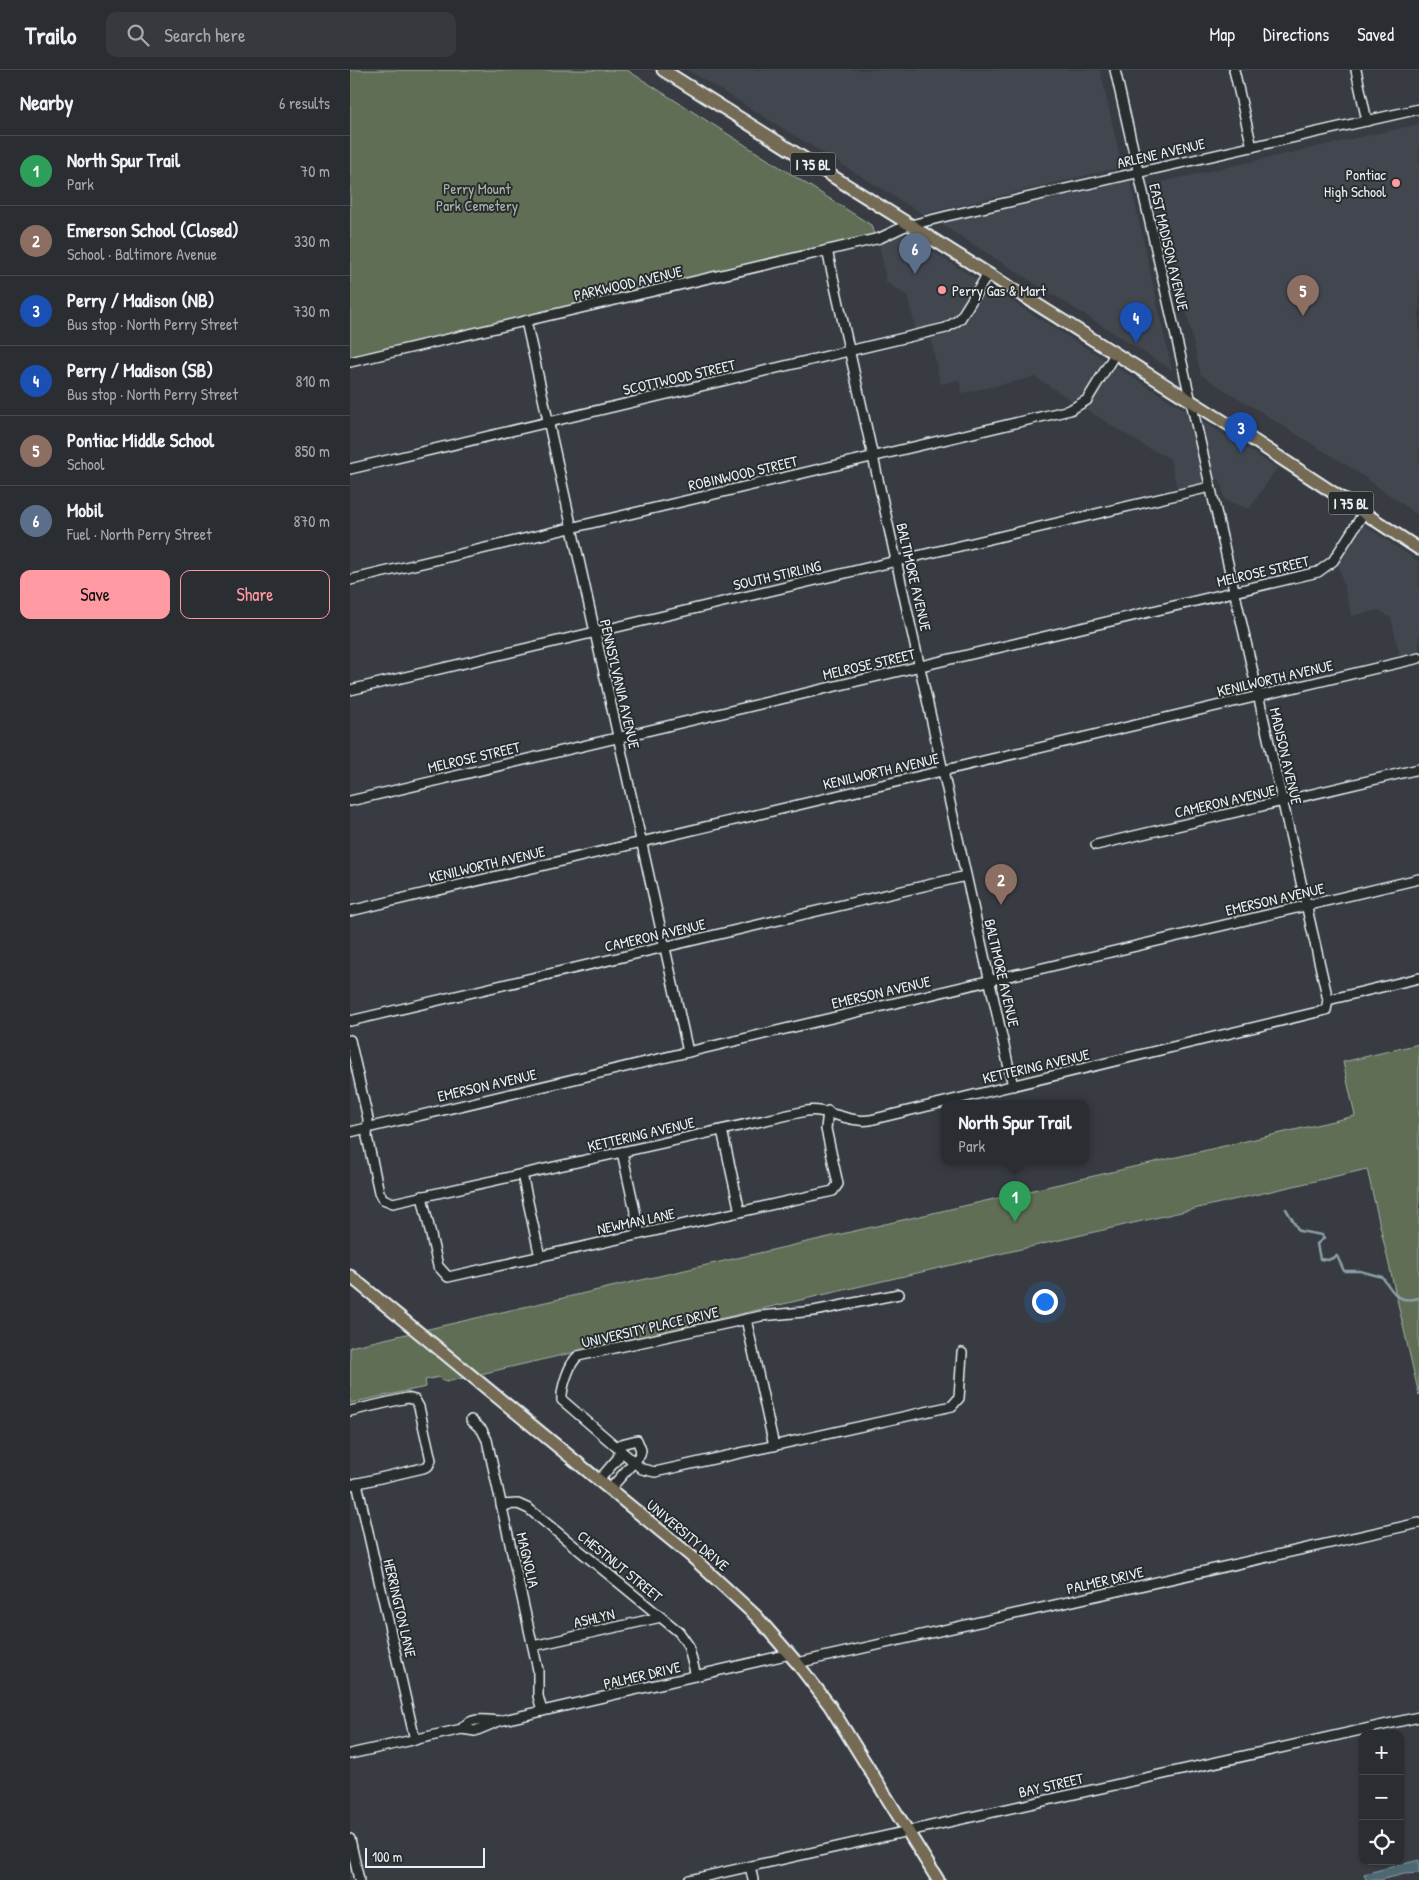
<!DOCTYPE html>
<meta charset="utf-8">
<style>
body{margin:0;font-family:"Patrick Hand",sans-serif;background:#36393e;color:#f1f3f6}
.controls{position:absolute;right:15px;bottom:15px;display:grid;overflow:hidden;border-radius:10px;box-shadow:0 1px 4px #0004}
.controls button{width:45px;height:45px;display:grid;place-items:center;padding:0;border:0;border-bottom:1px solid #46494d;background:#2a2d32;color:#f1f3f6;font:25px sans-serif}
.scale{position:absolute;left:15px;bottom:12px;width:120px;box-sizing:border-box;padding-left:5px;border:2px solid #e8f1f8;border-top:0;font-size:14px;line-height:18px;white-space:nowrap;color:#e8f1f8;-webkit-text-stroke:4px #2a2d2e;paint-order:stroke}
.you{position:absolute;left:694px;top:1231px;width:18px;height:18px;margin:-12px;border:4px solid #fff;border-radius:50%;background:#1a73e8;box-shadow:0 0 0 8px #1a73e833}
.badge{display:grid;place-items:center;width:32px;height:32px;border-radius:50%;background:#ff9aa2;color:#fff;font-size:16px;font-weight:700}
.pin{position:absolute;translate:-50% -41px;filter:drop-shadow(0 1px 2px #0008)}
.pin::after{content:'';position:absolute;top:26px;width:18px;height:15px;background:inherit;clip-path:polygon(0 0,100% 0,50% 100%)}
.popup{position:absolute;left:591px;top:1030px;width:148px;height:65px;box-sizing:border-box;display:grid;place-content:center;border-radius:10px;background:#2a2d32;filter:drop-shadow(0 1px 4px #0005);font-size:16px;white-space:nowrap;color:#a5a8ac}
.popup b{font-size:19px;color:#f1f3f6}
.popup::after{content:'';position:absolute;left:50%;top:100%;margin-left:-10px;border:10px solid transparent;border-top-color:#2a2d32}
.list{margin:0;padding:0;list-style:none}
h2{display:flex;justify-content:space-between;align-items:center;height:65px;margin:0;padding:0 20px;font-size:21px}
h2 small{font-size:16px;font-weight:400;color:#a5a8ac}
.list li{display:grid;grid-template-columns:32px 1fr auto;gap:15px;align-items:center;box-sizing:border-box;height:70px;padding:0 20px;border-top:1px solid #46494d}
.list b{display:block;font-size:19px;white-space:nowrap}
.list p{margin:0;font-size:16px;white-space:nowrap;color:#a5a8ac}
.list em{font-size:16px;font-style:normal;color:#a5a8ac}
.actions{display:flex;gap:10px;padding:15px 20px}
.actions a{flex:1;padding:11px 0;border:1px solid #ff9aa2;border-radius:10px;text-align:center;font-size:18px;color:#ff9aa2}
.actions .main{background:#ff9aa2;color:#111}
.icon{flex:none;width:28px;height:28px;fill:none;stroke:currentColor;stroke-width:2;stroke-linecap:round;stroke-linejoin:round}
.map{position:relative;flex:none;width:1069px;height:1810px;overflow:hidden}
header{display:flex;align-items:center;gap:30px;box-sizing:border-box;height:70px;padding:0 25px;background:#2a2d32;border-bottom:1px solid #46494d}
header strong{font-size:24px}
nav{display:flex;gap:28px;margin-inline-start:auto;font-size:18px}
.search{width:350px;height:45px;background:#36393e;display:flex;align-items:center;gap:12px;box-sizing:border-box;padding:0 18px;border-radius:10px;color:#a5a8ac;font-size:19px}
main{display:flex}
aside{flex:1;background:#2a2d32}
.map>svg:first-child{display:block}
.built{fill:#424650}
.green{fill:#606e55;stroke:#a4b0a6}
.water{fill:#4d6872;stroke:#8b9fa8}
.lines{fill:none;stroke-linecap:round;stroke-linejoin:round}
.stream{stroke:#8b9fa8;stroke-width:2.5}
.minor-casing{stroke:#e8f1f8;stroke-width:12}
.major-casing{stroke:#e8f1f8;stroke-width:15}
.minor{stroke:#2a2d2e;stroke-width:9}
.major{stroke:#746b52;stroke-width:11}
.poi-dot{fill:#ff9aa2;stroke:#2a2d2e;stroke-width:2}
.labels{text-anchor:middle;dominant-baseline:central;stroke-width:4;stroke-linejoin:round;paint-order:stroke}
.shield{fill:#2a2d2e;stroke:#afb6bb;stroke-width:1}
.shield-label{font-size:14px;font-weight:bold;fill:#e8f1f8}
.street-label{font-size:15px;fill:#e8f1f8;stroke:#2a2d2e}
.poi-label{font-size:15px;fill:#e8f1f8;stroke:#2a2d2e;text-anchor:end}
.park-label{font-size:15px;fill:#abb6af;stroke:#2a2d2e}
</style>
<header>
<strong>Trailo</strong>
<div class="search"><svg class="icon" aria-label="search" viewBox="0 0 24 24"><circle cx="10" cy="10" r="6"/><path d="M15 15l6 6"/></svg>Search here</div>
<nav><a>Map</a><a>Directions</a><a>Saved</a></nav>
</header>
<main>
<aside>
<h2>Nearby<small>6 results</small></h2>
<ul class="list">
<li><span class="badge" style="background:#2e9e5b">1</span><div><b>North Spur Trail</b><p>Park</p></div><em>70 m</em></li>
<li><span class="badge" style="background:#8d6e63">2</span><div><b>Emerson School (Closed)</b><p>School · Baltimore Avenue</p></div><em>330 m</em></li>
<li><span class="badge" style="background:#1a4fb4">3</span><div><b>Perry / Madison (NB)</b><p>Bus stop · North Perry Street</p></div><em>730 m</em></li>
<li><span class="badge" style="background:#1a4fb4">4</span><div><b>Perry / Madison (SB)</b><p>Bus stop · North Perry Street</p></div><em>810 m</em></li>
<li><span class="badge" style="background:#8d6e63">5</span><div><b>Pontiac Middle School</b><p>School</p></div><em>850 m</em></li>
<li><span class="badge" style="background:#5c6f8a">6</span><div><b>Mobil</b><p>Fuel · North Perry Street</p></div><em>870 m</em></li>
</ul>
<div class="actions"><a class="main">Save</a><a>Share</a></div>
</aside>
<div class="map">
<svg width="1069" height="1810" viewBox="0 0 1069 1810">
<rect width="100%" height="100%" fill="#383c42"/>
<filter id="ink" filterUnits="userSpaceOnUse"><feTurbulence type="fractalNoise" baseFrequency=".02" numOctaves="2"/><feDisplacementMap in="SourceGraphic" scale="10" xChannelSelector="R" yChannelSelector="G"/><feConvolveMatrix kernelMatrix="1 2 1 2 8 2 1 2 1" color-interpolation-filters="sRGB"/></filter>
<g filter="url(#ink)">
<g class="built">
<polygon points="338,0 750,0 772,97 573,144"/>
<polygon points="1069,54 1069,446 1003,399 851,305 807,113"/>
<polygon points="780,111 822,300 591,154"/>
<polygon points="556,165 927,398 899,439 875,430 870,409 827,419 820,388 796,377 685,307 612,323 609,310 590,314 581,268 568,270 558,226 536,212 529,171"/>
<polygon points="1014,455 1069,492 1069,586 1051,590 1041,548 1029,540 1002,546 988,493"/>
</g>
<g class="green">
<polygon points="0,0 277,0 521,155 524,164 0,288"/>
<polygon points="1069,974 1069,1325 1017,1099 96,1312 89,1307 75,1310 76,1317 0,1333 0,1277 1005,1046 993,992"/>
</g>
<polygon class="water" points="1069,1790 1069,1803 1054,1804 1031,1810 1016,1810 1014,1804"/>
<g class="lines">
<path class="stream" d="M936,1139L949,1161L972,1165L974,1168L967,1174L970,1189L978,1190L987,1186L994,1201H1010L1032,1207C1044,1222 1046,1234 1069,1228"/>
<g class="minor-casing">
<g id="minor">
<polyline points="884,0 902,77"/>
<polyline points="1006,0 1017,51"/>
<polyline points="477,180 663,1016"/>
<polyline points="176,251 338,982"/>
<polyline points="0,292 530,168 553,157 597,146 1069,39"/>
<polyline points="0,399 596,258 610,249 638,204"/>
<polyline points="0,510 720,340 737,330 765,284"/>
<polyline points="0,620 860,417"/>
<polyline points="0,731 968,502 983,491 1015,441"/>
<polyline points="746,775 1069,699"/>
<polyline points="0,841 1069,588"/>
<polyline points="978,930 1069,908"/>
<polyline points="0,951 616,806"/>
<path d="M0,970L18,1049L17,1067L29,1122L33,1129L43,1133L456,1041C479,1038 497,1053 520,1050L976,940L978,930L765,0"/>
<polyline points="372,1060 390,1142"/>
<polyline points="0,1062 1069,809"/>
<polyline points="272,1082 290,1164"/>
<polyline points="172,1104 190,1187"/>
<polyline points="72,1126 88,1196 98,1207 483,1121 488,1114 476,1059 478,1041"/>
<path d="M549,1224L464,1241L411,1246L228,1286C219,1293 211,1319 212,1330L292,1399L305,1402L602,1336L609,1328L612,1283"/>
<polyline points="396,1249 424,1376"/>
<polyline points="0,1341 57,1328 65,1330 69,1337 81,1390 78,1396 73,1398 0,1415"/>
<polyline points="121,1350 132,1360 137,1370 188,1600 188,1626 192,1641"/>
<polyline points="249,1410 268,1388 271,1374 287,1370 291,1380 290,1385 260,1419"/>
<polyline points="7,1413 65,1670"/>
<polyline points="151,1435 168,1434 179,1439 329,1562 338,1575 346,1606"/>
<polyline points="183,1576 311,1547"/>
<polyline points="447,1593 1069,1453"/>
<path d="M112,1659C120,1646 136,1650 149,1651"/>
<polyline points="0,1684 112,1659 125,1661 149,1651 440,1584"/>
<polyline points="0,1769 9,1810"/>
<polyline points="400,1796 403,1810"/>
<polyline points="339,1810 1069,1647"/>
</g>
</g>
<g class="major-casing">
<g id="major">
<polyline points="313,0 900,368 1069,479"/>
<polyline points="0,1206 341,1486 406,1546 447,1593 480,1636 588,1810"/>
</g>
</g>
<use href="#minor" class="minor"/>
<use href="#major" class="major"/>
</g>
</g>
<g class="poi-dot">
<circle cx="1046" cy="113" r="5"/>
<circle cx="592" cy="220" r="5"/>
</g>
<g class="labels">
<g class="shield">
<rect x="440.5" y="82.5" width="45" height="23" rx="4"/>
<rect x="978.5" y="421.5" width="45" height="23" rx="4"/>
</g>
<g class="shield-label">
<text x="463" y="94">I 75 BL</text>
<text x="1001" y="433">I 75 BL</text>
</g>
<g class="street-label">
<text transform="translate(811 83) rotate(-13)">ARLENE AVENUE</text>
<text transform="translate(819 177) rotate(77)">EAST MADISON AVENUE</text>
<text transform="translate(278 213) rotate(-13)">PARKWOOD AVENUE</text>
<text transform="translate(329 307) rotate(-13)">SCOTTWOOD STREET</text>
<text transform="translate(393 403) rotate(-13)">ROBINWOOD STREET</text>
<text transform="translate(913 501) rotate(-13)">MELROSE STREET</text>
<text transform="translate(427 505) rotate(-13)">SOUTH STIRLING</text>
<text transform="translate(564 507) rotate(77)">BALTIMORE AVENUE</text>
<text transform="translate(519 594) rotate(-13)">MELROSE STREET</text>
<text transform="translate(925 608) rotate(-13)">KENILWORTH AVENUE</text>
<text transform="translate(270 614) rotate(77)">PENNSYLVANIA AVENUE</text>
<text transform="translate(936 686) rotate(77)">MADISON AVENUE</text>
<text transform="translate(124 687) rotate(-13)">MELROSE STREET</text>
<text transform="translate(531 701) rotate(-13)">KENILWORTH AVENUE</text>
<text transform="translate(875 731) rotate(-13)">CAMERON AVENUE</text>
<text transform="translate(137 794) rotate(-13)">KENILWORTH AVENUE</text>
<text transform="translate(925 829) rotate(-13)">EMERSON AVENUE</text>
<text transform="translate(305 865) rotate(-13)">CAMERON AVENUE</text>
<text transform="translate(652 903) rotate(77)">BALTIMORE AVENUE</text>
<text transform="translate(531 922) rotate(-13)">EMERSON AVENUE</text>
<text transform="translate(686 996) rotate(-13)">KETTERING AVENUE</text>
<text transform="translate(137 1015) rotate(-13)">EMERSON AVENUE</text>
<text transform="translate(291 1064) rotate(-13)">KETTERING AVENUE</text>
<text transform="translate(286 1151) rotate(-12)">NEWMAN LANE</text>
<text transform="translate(300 1257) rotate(-13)">UNIVERSITY PLACE DRIVE</text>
<text transform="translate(338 1465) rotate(40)">UNIVERSITY DRIVE</text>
<text transform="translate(178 1490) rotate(77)">MAGNOLIA</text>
<text transform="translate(270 1496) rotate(39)">CHESTNUT STREET</text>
<text transform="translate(755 1510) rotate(-13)">PALMER DRIVE</text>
<text transform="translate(50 1538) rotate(77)">HERRINGTON LANE</text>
<text transform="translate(244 1548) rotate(-13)">ASHLYN</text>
<text transform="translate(292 1605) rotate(-13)">PALMER DRIVE</text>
<text transform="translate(701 1715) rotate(-13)">BAY STREET</text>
</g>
<g class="poi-label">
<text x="1036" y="104">Pontiac<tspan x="1036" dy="17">High School</tspan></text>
<text x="602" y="220" text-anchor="start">Perry Gas &amp; Mart</text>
</g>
<g class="park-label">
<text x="127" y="118">Perry Mount<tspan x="127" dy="17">Park Cemetery</tspan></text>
</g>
</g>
</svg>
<div class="controls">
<button>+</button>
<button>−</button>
<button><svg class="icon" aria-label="locate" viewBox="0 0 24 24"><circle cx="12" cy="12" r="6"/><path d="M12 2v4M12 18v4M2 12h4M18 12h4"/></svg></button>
</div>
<div class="scale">100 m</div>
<div class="you"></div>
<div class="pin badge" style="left:665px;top:1152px;background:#2e9e5b">1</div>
<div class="popup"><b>North Spur Trail</b>Park</div>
<div class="pin badge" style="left:651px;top:835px;background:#8d6e63">2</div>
<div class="pin badge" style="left:891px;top:383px;background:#1a4fb4">3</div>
<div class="pin badge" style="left:786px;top:273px;background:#1a4fb4">4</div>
<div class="pin badge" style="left:953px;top:246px;background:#8d6e63">5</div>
<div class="pin badge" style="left:565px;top:204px;background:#5c6f8a">6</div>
</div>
</main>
